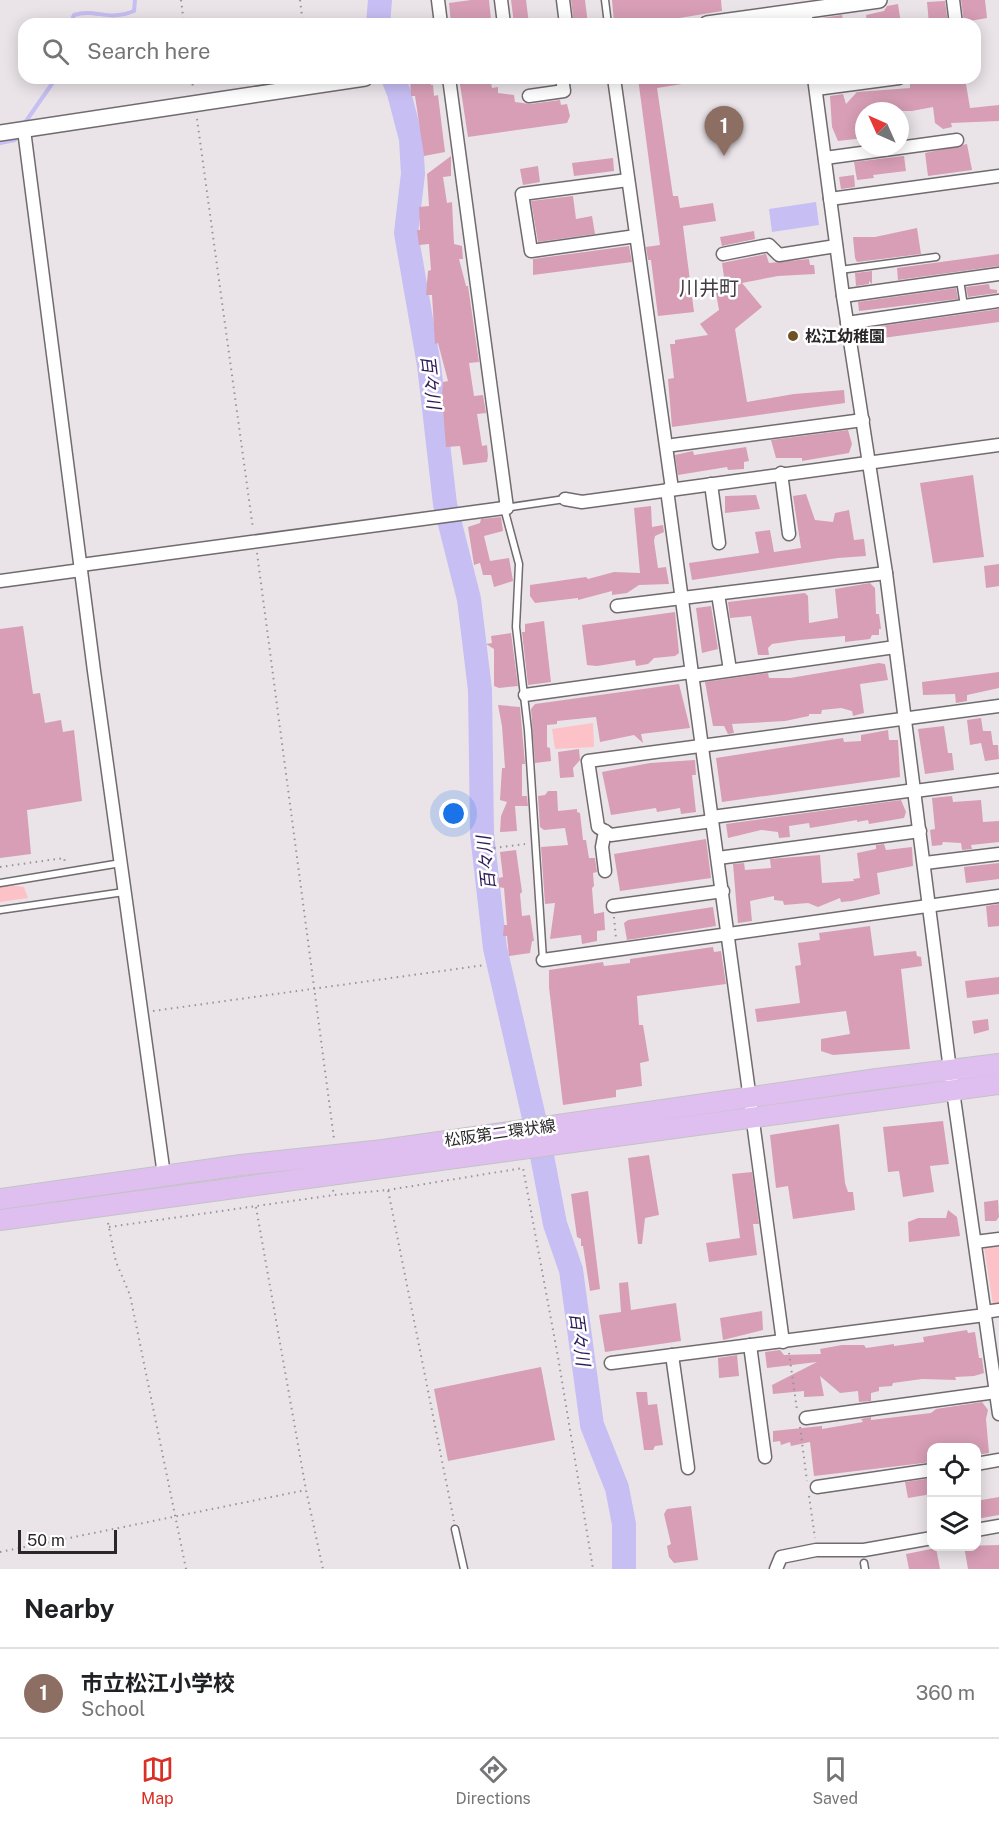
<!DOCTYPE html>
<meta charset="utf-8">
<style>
body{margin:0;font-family:"Public Sans","Noto Sans JP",sans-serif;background:#f6f6f6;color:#202124}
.controls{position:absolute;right:18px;bottom:18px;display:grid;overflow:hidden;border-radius:12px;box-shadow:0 3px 15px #0003}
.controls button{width:54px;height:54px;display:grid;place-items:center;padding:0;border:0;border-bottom:2px solid #e0e0e0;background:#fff;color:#202124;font:30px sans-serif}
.compass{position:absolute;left:855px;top:102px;width:54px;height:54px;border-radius:50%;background:#fff;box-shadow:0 3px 15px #0003;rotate:315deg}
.scale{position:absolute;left:18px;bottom:15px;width:99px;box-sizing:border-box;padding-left:6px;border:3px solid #2a2729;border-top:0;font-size:16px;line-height:21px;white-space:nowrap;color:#2a2729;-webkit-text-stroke:4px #fff;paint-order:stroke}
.you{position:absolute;left:454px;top:814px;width:21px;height:21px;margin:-15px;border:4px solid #fff;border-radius:50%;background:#1a73e8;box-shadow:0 0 0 9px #1a73e833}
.badge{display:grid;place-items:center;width:39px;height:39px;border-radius:50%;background:#d93025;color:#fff;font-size:20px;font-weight:700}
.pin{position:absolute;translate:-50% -50px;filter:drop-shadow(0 2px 3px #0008)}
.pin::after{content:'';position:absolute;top:32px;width:21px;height:18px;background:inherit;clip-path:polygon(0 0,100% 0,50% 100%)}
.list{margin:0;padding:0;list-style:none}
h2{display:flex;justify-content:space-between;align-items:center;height:78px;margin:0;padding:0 24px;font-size:26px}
h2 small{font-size:20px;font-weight:400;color:#757577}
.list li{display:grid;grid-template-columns:39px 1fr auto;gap:18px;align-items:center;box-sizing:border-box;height:90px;padding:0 24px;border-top:2px solid #e0e0e0}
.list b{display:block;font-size:22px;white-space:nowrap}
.list p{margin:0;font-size:20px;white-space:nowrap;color:#757577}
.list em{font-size:20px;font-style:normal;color:#757577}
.icon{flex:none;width:33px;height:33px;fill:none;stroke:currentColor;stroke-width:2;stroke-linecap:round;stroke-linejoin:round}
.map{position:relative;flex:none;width:999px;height:1569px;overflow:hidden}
.search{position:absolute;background:#fff;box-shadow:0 3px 15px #0003;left:18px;right:18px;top:18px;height:66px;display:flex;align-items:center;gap:15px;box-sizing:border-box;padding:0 21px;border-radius:18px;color:#757577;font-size:22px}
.sheet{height:168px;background:#fff}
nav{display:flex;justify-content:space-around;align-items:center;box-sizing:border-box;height:84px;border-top:2px solid #e0e0e0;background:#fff;font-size:16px;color:#757577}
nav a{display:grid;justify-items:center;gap:3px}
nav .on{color:#d93025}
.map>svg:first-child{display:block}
.green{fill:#fcc2c7}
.water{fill:#c7bef3}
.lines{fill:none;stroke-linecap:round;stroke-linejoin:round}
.stream{stroke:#c7bef3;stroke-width:4}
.river{stroke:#c7bef3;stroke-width:24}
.building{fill:#d79eb5}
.service-casing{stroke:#706b6f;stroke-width:9}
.minor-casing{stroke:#706b6f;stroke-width:15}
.tertiary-casing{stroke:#706b6f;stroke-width:18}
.primary-casing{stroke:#c3c3c3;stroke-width:22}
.path{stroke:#979396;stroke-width:2;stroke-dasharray:1.5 4.5;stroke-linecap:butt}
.service{stroke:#fff;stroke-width:6}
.minor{stroke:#fff;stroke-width:12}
.tertiary{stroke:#fff;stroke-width:15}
.primary{stroke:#dfbff0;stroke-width:20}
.poi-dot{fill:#705126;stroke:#fff;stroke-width:2}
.labels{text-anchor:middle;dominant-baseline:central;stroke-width:5;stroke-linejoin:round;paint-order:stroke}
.poi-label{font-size:16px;font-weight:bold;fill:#2a2729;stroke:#fff;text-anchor:start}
.street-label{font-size:16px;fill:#2a2729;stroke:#fff}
.water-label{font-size:18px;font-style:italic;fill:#2e1b58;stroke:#fff}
.quarter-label{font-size:20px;fill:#423d41;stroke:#fff}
</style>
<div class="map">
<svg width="999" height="1569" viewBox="0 0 999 1569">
<rect width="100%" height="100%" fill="#eae4e9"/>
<g class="green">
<polygon points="593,723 594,747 555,749 552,729"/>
<polygon points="8,885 24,887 28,898 0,902 0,887"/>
<polygon points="999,1244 999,1304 993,1305 984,1247"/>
</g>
<polygon class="water" points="816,202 819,225 772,232 769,209"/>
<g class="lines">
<g class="stream">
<path d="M70,24L74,15C96,8 107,22 134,11L135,0"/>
<polyline points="24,124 56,78"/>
<polyline points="0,143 15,140 17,135"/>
</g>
<g class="river">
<polyline points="378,24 380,0"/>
<polyline points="393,78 399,93 411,139 413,174 406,233 429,365 445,504 469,599 480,690 482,834 495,948 538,1135 555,1224 571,1270 592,1425 617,1488 624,1524 624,1569"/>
</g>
</g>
<g class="building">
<polygon points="471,0 489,0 491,20 451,24 449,3"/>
<polygon points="511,0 526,0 529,24 514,24"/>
<polygon points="571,0 585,0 588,24 574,24"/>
<polygon points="612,0 721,0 722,11 655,22 655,18 634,22 634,18 614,23"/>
<polygon points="961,0 985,0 987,18 964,22"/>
<polygon points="945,1 948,24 929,24 927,2"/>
<polygon points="898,4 901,24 867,24 866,15 884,11 887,6"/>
<polygon points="842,15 844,24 815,24 815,19"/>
<polygon points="410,78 430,78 431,85 433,85 434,96 438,95 445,152 424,156 415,96 411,96"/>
<polygon points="459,78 490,78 492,88 498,87 498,93 514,95 515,102 530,104 560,100 561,105 567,104 570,116 567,123 468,137"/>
<polygon points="638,78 682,78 682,84 657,88 673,196 678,196 680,208 713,203 716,221 683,226 694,312 658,316 651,260 648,260 646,247 660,245"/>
<polygon points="934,78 965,78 970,108 999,105 999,121 951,123 952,127 943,129 935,123 933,107 912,111 864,111 864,138 838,141 832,127 830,96 843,94 846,104 857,92 910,88 910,84 928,82"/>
<polygon points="967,144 972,170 928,176 925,153"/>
<polygon points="451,156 451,176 443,177 447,203 452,202 454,244 462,246 463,259 459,259 466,286 468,286 479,362 469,363 474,396 483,395 486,413 477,414 482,446 487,445 488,456 487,462 463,465 460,446 446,447 442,396 443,382 448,381 438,343 435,344 432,295 426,295 428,271 431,270 429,244 419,245 417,230 420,230 419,207 429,206 427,174"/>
<polygon points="904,156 906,171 873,175 874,178 857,180 854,162"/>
<polygon points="613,158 614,171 574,176 572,163"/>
<polygon points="538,166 540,182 523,185 520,169"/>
<polygon points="854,175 855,187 841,189 839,177"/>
<polygon points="573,196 576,219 592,216 595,234 538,242 531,201"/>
<polygon points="917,228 921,254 857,262 855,258 853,237 875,237"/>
<polygon points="754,231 755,239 722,246 720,237"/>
<polygon points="629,246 632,262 533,275 533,259"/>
<polygon points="766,254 769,263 809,259 810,265 814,265 815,274 778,276 742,283 762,307 735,329 747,402 794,394 844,390 845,403 672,427 668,379 674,378 670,344 675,344 675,340 708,335 700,324 719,310 716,293 726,291 722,263"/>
<polygon points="999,254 999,266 898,280 897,268"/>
<polygon points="872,271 872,284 869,281 869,284 856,286 855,273"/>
<polygon points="989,284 990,289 997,290 997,293 968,297 966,287"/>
<polygon points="956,288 958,299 859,311 858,302"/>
<polygon points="999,309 999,322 883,338 881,326"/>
<polygon points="848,430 852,444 849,453 802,461 802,458 776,458 771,440"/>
<polygon points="746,447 749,461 744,462 744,469 728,470 727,467 678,475 675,455 693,451 694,455"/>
<polygon points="973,475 984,557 933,563 920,483"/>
<polygon points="806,494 815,520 833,522 835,513 849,510 854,540 864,539 866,556 838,558 692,580 689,563 759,553 755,532 770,530 774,552 801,548 793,496"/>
<polygon points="756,495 760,509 725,513 725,496"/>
<polygon points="651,506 652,527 663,525 664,532 655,536 654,541 658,568 666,567 669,584 639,585 627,593 612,595 612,591 578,600 578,598 535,603 530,596 530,585 586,577 588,579 614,572 640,573 634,508"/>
<polygon points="501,517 503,531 484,536 490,561 509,558 513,581 494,587 491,575 483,575 480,563 474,565 468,527 480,523 481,519"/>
<polygon points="999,564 999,586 986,588 984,566"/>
<polygon points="870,583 875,588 876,614 879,614 881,629 879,629 879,635 872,635 870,639 845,642 845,636 799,640 772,644 768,648 769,655 758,655 751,616 730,618 728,602 805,593 808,596 809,623 838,618 835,589"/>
<polygon points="711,606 718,649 702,653 696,608"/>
<polygon points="675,612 679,653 675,656 654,658 648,664 636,666 635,660 597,666 587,665 582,625"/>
<polygon points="544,621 551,682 528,685 522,632 525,632 525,624"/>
<polygon points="23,626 33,694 40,693 45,723 61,720 63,732 74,730 82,801 27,810 31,854 0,858 0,629"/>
<polygon points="511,633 518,686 499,688 494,686 494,649 486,644 492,643 491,636"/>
<polygon points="879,663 885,664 888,680 860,684 864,713 853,716 852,711 841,708 822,710 821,714 809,714 809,716 785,721 732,724 734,733 728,734 724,726 713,726 705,682 768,673 769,678 790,678"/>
<polygon points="999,672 999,688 967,695 967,701 956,703 955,694 923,695 922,682"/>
<polygon points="679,684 690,728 641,734 643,743 634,735 600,742 596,717 557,721 557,724 547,725 547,747 550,748 551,761 535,763 531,709 535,704"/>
<polygon points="498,705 520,707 525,764 522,764 522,796 527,796 528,806 515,806 517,831 500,832 501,816 507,802 500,800 502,768 505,768 502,726"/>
<polygon points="981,718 983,731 991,731 993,745 998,745 999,759 985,761 981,743 970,745 967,720"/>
<polygon points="944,726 948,753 952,753 954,770 925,774 918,729"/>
<polygon points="888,730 889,740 898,740 900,777 722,802 716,758 843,738 844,742 861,741 861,735"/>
<polygon points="579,749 580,760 573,768 574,777 560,778 558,752"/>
<polygon points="695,760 696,775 692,775 696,812 681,814 680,808 657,812 656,808 611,815 602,772 650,763"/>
<polygon points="548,791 557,791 558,811 577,809 577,812 580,813 583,840 586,840 589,858 595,858 597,872 593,873 594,886 592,888 594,914 604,912 605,930 597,931 597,941 582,944 581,935 550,939 555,903 545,904 541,847 568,845 565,828 544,830 540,827 538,796 545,795"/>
<polygon points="952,796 953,802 981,800 983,822 999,821 999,842 971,845 972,849 962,850 961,843 943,842 942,845 932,846 930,830 935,829 932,798"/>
<polygon points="901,800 906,812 904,818 869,824 868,820 857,822 857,820 810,828 809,823 789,826 790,837 779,838 778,832 761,830 728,838 726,824"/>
<polygon points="706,839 711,878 620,891 614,854"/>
<polygon points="884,844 886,850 912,847 913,866 877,873 880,894 852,901 841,902 840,898 818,907 808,903 784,905 783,901 774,900 774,896 750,901 752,921 738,923 733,864 744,863 745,870 771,868 770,859 820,855 822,883 854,881 853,879 860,878 857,853 876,849 876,845"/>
<polygon points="516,850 522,892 520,894 522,916 530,915 534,941 532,941 530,953 509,956 507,936 503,936 504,925 507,925 504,888 499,887 499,878 503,877 500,852"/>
<polygon points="999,863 999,879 966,883 964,867"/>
<polygon points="999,904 999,926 988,927 986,906"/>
<polygon points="713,907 716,926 627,940 624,923 628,920"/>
<polygon points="870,926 874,956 916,951 917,956 921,957 922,966 901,969 910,1049 833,1055 821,1051 821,1039 850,1034 846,1011 757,1022 755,1009 800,1003 795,966 801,965 798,943 820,940 819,933"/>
<polygon points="713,947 714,952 721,951 726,984 637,996 639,1025 643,1025 649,1061 640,1063 642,1086 616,1090 616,1097 563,1105 549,987 549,970 603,962 604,966 630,963 630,959"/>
<polygon points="999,977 999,994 967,998 965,981"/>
<polygon points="988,1019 989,1030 974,1034 972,1021"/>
<polygon points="943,1121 949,1164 930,1166 934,1192 903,1197 899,1171 888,1172 883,1127"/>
<polygon points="839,1124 845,1183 848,1192 853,1192 855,1210 793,1219 788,1186 776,1188 770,1135"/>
<polygon points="649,1155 659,1215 645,1218 642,1244 638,1244 628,1158"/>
<polygon points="752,1172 759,1224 753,1224 757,1255 709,1262 706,1243 740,1238 732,1174"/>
<polygon points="588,1191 600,1289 590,1291 583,1246 581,1246 581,1239 577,1237 571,1194"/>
<polygon points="998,1200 999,1217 996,1221 985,1221 984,1202"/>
<polygon points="948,1210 957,1217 960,1236 909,1242 908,1222 918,1218 946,1218"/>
<polygon points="628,1282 631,1310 676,1303 681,1341 605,1352 599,1315 621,1312 619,1283"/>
<polygon points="762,1311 763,1330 723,1340 720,1318"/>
<polygon points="967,1330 968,1333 975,1332 979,1358 982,1358 984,1373 974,1376 955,1377 956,1380 922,1379 893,1383 892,1386 879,1387 879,1391 871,1393 871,1401 859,1402 858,1391 840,1393 820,1376 824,1396 804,1397 804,1391 773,1394 772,1385 817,1362 767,1368 765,1352 780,1350 784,1355 821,1354 820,1349 842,1345 864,1345 866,1348 894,1344 894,1346 924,1342 923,1337"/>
<polygon points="737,1355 739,1376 719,1378 718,1358"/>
<polygon points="541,1367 555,1440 448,1461 434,1389"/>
<polygon points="636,1392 647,1392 648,1405 657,1404 663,1445 655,1446 653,1450 644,1450"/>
<polygon points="982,1402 988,1410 986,1419 989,1453 976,1455 976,1448 932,1448 932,1462 814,1476 810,1442 791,1446 790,1442 781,1445 780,1441 773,1442 773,1431 822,1426 822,1429 863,1422 861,1419 871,1417 871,1420 931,1413 936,1409"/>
<polygon points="932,1478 932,1494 908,1498 905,1482"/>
<polygon points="999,1497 999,1515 976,1519 976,1501"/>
<polygon points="691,1506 698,1560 674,1563 669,1557 667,1546 671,1544 664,1514 667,1509"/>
<polygon points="999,1545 999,1569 968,1569 964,1546"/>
<polygon points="936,1548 940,1569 909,1569 906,1554"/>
</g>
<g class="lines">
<g class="service-casing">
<g id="service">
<polyline points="605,0 608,24"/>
<polyline points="840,270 936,257"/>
<polyline points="960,280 964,306"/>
<polyline points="0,883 121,863"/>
<polyline points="0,910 124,892"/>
<polyline points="543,959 528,730 516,627 519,564 504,508 565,499"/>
<polyline points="455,1529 464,1569"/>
<polyline points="864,1563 865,1569"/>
</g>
</g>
<g class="minor-casing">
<g id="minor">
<polyline points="438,0 441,24"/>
<polyline points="501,0 504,24"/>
<polyline points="563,0 566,24"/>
<polyline points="953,0 956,24"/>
<polyline points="805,11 807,24"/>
<polyline points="449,78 507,508"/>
<polyline points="614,78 672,489"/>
<polyline points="814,78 843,296 886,573 950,1070 999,1414"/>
<polyline points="816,89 899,78"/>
<polyline points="529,96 564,91 562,78"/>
<polyline points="24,130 94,671 164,1175"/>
<polyline points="825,158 957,140"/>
<polyline points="628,180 522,194 531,251 636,236"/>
<polyline points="830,199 999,176"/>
<polyline points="723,254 769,245 779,255 836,246"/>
<polyline points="843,296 999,274"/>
<polyline points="847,323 999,301"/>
<polyline points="673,445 863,420"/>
<polyline points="781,473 789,534"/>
<polyline points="711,484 719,543"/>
<polyline points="667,490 783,1342"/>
<polyline points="565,499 582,502 999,445"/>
<polyline points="81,565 504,508"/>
<polyline points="0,581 81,570"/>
<polyline points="718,594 730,670"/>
<polyline points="617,606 886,573"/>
<polyline points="692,676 895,647"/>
<polyline points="525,695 691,672"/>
<polyline points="915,791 999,780"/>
<polyline points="712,817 915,790"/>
<polyline points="712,821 611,835 598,827 588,761 999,706"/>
<polyline points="605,831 602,847 605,871"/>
<polyline points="718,858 920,831"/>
<polyline points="925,863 999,854"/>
<polyline points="613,906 723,891"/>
<polyline points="543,960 999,896"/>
<polyline points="975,1242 999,1239"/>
<polyline points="984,1312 999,1310"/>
<polyline points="750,1345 765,1457"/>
<polyline points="672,1355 688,1468"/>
<polyline points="611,1363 985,1315"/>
<polyline points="806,1418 996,1392"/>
<polyline points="976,1464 999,1460"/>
<polyline points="817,1487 932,1470"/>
<polyline points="976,1530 999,1526"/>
<polyline points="776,1569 781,1557 816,1550 864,1550 932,1538"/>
</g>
</g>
<g class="tertiary-casing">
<g id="tertiary">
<polyline points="707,24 879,0"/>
<polyline points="0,133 365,78"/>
</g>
</g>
<g class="primary-casing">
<g id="primary">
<polyline points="0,1199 241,1165 383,1150 877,1079 999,1064"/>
<polyline points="0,1220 999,1084"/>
</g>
</g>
<g class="path">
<polyline points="181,0 184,24"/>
<polyline points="300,0 303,24"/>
<polyline points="192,78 193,89"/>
<polyline points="197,119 253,529"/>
<polyline points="257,553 334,1139"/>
<polyline points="494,848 525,844"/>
<polyline points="0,867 64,858 65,862"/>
<polyline points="614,917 616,939"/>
<polyline points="153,1011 485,965"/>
<polyline points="333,1190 334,1195 388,1190 454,1521"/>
<polyline points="388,1190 523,1168 558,1357 593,1569"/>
<polyline points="256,1207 306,1490 323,1569"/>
<polyline points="108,1223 116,1262 130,1295 186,1569"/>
<polyline points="109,1227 334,1195"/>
<polyline points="789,1353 797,1410"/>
<polyline points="800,1427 807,1481"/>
<polyline points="809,1496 815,1538"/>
<polyline points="0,1552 306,1490"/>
</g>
<use href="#service" class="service"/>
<use href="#minor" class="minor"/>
<use href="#tertiary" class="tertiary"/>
<use href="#primary" class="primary"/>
</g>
<circle class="poi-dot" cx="793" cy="336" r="6"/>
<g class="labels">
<g class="poi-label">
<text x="805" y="336">松江幼稚園</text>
</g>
<g class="street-label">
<text transform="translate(500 1133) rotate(-8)">松阪第二環状線</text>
</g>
<g class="water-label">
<text transform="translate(431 382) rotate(83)">百々川</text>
<text transform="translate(486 863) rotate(-96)">百々川</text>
<text transform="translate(580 1339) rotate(82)">百々川</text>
</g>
<g class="quarter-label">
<text x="709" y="288">川井町</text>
</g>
</g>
</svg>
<div class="controls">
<button><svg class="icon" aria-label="locate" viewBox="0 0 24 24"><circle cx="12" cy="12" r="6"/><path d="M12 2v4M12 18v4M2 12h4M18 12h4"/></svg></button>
<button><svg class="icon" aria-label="layers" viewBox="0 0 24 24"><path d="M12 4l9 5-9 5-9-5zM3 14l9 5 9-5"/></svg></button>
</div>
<svg class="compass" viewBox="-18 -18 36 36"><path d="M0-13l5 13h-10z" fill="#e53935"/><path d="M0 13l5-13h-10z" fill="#757577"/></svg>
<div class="scale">50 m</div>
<div class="you"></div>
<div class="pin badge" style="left:724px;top:156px;background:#8d6e63">1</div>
<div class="search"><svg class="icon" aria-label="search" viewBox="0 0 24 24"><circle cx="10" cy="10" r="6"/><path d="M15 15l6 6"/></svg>Search here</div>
</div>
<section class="sheet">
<h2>Nearby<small></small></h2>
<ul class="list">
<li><span class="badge" style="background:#8d6e63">1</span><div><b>市立松江小学校</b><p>School</p></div><em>360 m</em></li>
</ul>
</section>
<nav>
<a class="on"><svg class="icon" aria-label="map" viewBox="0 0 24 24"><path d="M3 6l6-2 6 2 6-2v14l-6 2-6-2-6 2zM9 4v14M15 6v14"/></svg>Map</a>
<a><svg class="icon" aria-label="directions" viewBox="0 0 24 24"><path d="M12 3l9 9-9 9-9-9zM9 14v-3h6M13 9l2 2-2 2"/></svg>Directions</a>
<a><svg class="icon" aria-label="saved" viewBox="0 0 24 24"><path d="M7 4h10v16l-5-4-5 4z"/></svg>Saved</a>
</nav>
